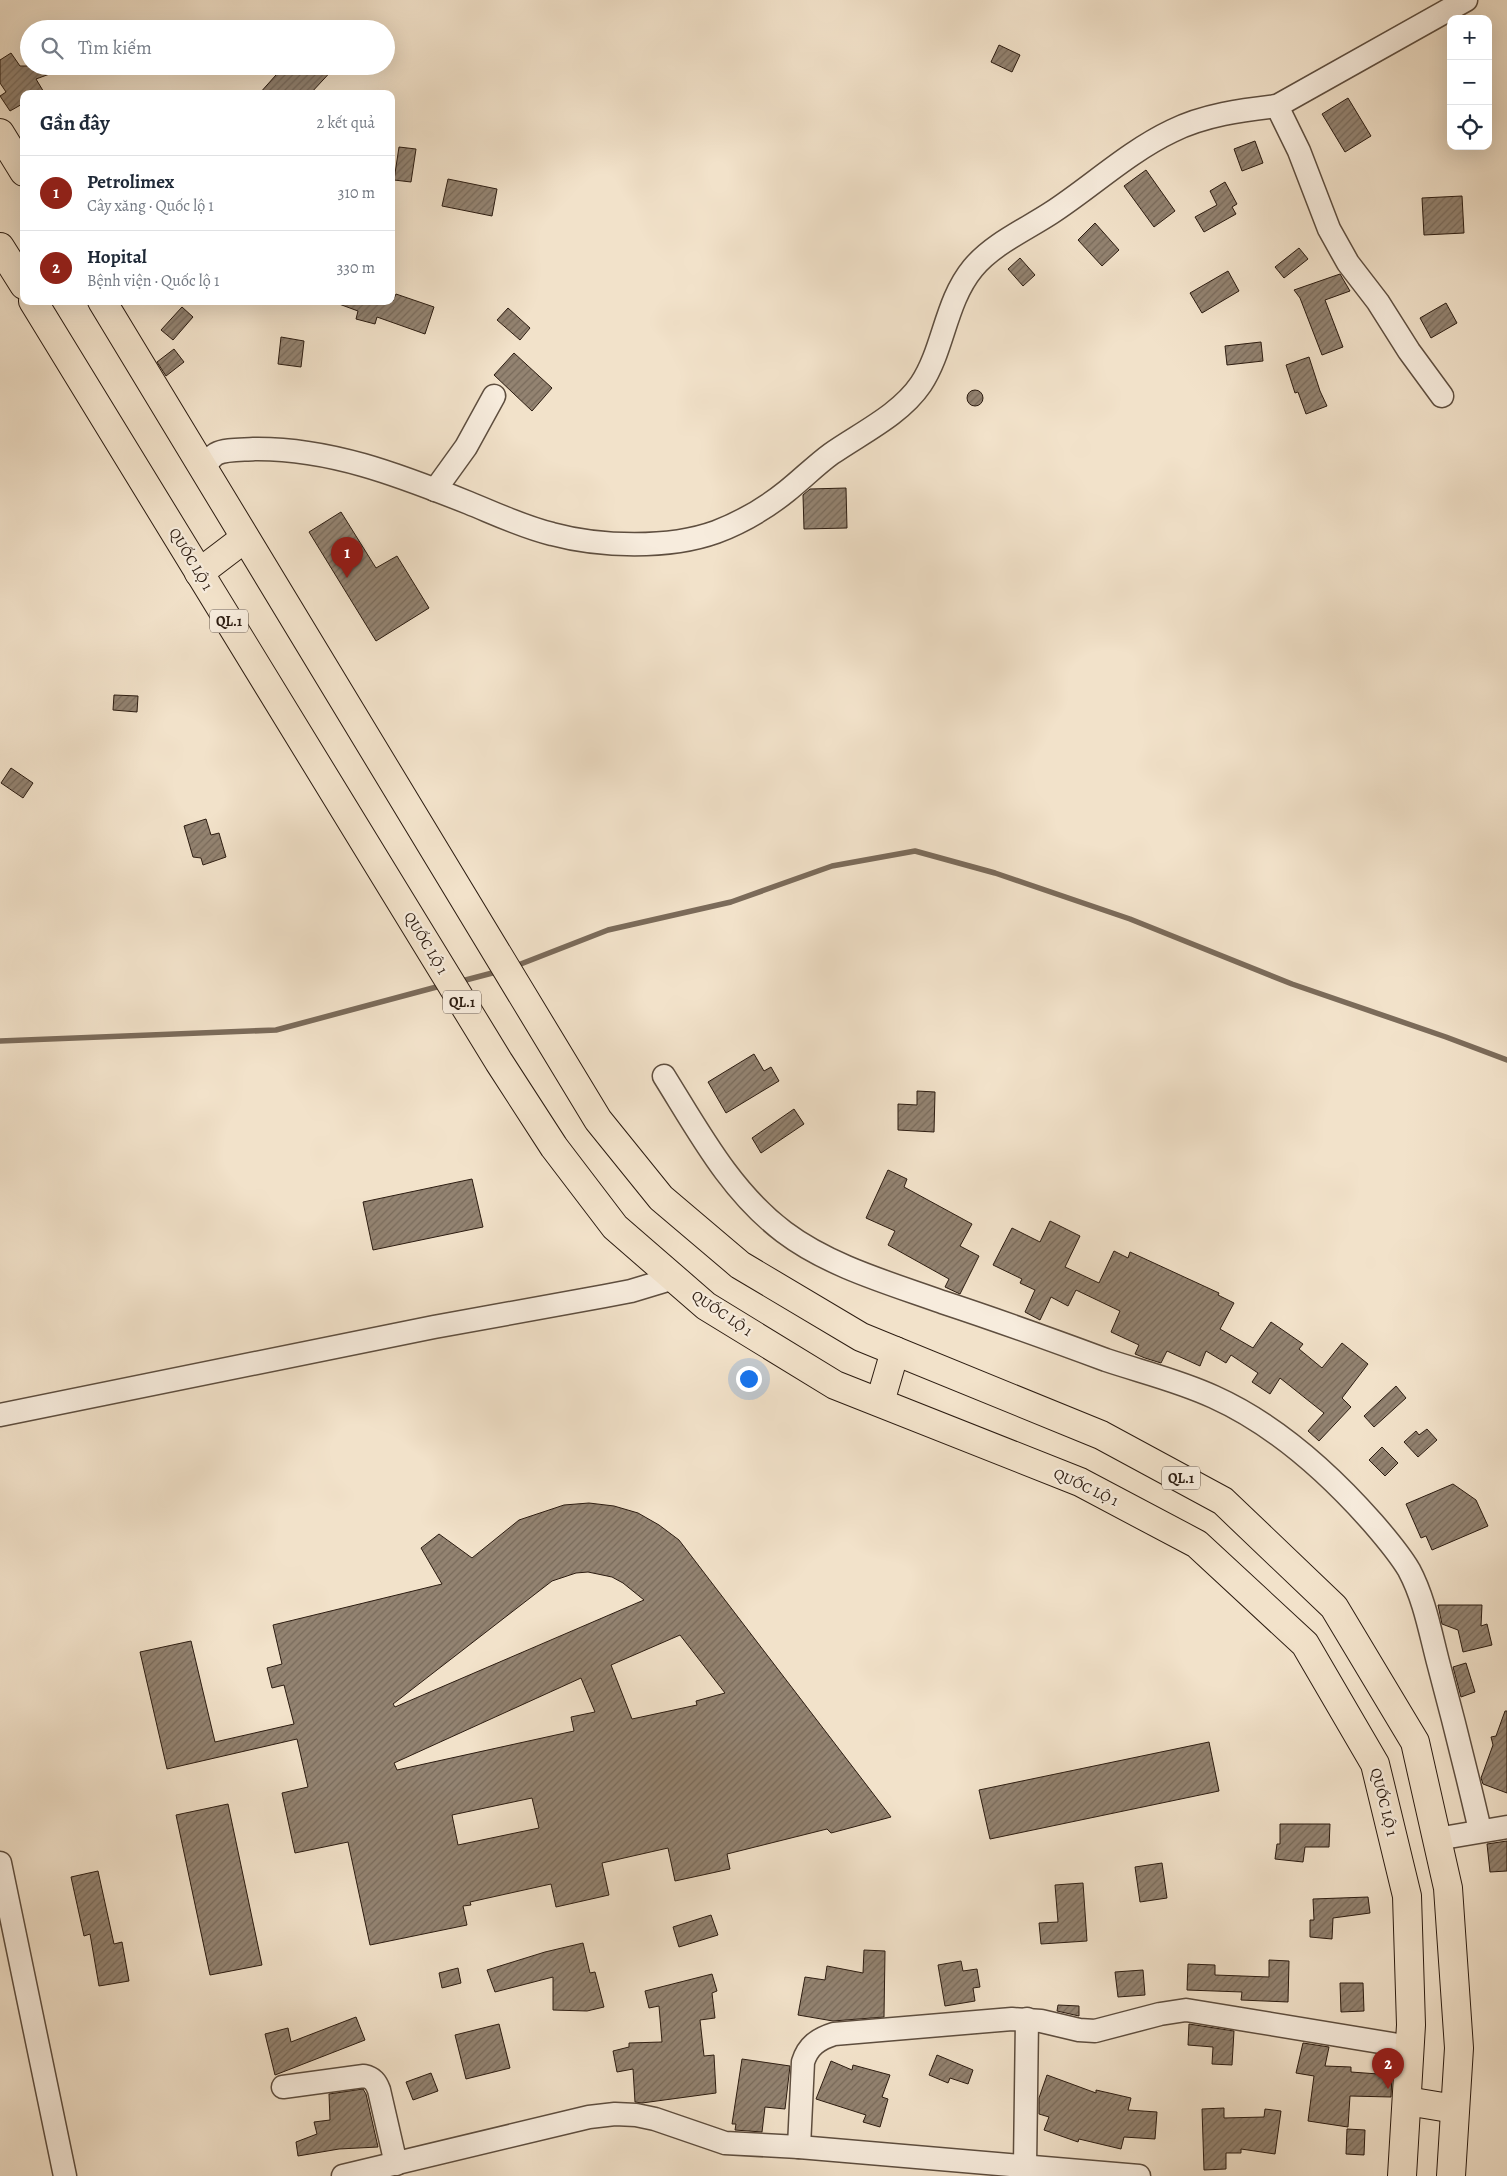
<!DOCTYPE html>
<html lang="vi">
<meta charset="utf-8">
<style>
body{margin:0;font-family:Alegreya,serif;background:#f2f2f3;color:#1f2937}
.controls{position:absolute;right:15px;top:15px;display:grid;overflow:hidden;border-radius:10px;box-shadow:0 5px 20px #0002}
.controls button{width:45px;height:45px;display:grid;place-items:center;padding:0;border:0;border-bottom:1px solid #e0e1e3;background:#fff;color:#1f2937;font:25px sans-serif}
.you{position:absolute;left:748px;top:1378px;width:18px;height:18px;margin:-12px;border:4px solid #fff;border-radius:50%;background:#1a73e8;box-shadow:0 0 0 8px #1a73e833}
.badge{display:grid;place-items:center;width:32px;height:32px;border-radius:50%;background:#8f2418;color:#fff;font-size:16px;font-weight:700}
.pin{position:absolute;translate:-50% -41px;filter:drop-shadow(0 1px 2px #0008)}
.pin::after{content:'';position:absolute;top:26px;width:18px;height:15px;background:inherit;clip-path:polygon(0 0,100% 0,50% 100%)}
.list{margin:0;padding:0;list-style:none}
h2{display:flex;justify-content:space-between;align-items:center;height:65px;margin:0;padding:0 20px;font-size:21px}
h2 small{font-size:16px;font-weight:400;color:#747a83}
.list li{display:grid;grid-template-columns:32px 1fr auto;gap:15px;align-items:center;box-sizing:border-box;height:75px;padding:0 20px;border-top:1px solid #e0e1e3}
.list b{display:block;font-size:19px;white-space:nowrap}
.list p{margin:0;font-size:16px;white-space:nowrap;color:#747a83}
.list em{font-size:16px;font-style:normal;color:#747a83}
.icon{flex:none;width:28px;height:28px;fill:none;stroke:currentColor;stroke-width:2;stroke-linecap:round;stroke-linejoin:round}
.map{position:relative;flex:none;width:1507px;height:2176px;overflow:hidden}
.search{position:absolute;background:#fff;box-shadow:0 5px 20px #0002;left:20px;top:20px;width:375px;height:55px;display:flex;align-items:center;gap:12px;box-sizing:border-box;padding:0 18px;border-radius:28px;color:#747a83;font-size:19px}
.panel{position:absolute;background:#fff;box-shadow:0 5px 20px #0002;left:20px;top:90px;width:375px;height:215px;border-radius:10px}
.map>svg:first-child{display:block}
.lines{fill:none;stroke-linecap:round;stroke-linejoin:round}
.stream{stroke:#7b6b5a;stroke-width:5.5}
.building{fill:url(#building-hatch);stroke:#2c1c11;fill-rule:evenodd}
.minor-casing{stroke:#5e4e3f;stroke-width:25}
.highway-casing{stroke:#2c1c11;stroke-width:30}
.minor{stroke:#f7ecdd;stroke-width:22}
.highway{stroke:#f2e2ca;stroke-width:28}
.labels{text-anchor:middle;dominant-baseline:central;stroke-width:4.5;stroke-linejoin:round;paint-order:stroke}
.shield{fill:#f7ecdd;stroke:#695a4e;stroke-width:1}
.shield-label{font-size:14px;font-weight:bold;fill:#2c1c11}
.street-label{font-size:15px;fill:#2c1c11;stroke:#f7ecdd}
</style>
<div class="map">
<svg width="1507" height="2176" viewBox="0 0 1507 2176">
<defs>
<pattern id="building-hatch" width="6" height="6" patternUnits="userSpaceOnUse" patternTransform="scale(1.25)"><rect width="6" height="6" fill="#938371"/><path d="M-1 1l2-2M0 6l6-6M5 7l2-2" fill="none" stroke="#786a5b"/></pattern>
</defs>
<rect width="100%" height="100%" fill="#f2e2ca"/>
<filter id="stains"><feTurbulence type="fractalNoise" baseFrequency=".004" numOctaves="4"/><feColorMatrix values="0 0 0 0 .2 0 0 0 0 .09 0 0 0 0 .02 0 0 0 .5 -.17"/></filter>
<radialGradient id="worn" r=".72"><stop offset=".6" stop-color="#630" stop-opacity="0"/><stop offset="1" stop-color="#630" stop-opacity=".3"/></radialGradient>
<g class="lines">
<g class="stream">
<polyline points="513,967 608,930 731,902 832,866 915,851 995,873 1130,919 1292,984 1446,1037 1507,1060"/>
<polyline points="458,982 500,971"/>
<polyline points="0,1041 276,1030 444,985"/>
</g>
</g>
<g class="building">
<polygon points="999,45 1020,55 1012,72 991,62"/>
<polygon points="11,53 20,66 66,66 66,68 36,79 45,94 24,94 24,103 10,111 0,96 6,92 0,83 0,60"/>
<polygon points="284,66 336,66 310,94 259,94"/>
<polygon points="1348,98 1371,136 1345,152 1322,114"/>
<polygon points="1255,141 1263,163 1242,171 1234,149"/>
<polygon points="399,147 416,149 411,182 394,180"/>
<polygon points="1146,170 1175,211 1154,227 1124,186"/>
<polygon points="448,179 497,189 492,216 442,206"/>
<polygon points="1225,182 1237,204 1232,207 1236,214 1204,232 1195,217 1217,205 1210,191"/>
<polygon points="1462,196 1464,233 1424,235 1422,198"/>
<polygon points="1095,223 1119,250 1102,266 1078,240"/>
<polygon points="1299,248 1308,259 1284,278 1275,267"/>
<polygon points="1020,258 1035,275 1023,286 1008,269"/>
<polygon points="1228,271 1239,291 1202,313 1190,293"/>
<polygon points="1340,274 1350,291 1325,300 1343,347 1322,355 1300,298 1294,290"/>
<polygon points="396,294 434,307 425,334 377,317 375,324 356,319 358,311 339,304 339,301 393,301"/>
<polygon points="1446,303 1457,323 1431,338 1420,318"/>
<polygon points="182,307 193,317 173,340 161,330"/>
<polygon points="508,308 530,328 520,340 497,320"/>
<polygon points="281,337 304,341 301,367 278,364"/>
<polygon points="1261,342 1263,361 1227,365 1225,346"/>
<polygon points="174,349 184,362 166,376 157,362"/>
<polygon points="514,353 552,388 532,411 494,375"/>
<polygon points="1309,357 1320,391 1327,406 1306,414 1298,392 1295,393 1286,365"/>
<circle cx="975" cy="398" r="8"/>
<polygon points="846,488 847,528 804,529 803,495 810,489"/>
<polygon points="341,512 376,568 397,556 429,608 376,641 309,532"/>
<polygon points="114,695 138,696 137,712 113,710"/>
<polygon points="11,768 33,783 23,798 1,783"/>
<polygon points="206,819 211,835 219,833 226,857 203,865 201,858 193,857 184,826"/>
<polygon points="754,1054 764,1071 771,1067 779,1081 726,1113 708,1082"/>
<polygon points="917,1091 935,1092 934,1132 898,1130 898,1104 917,1105"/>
<polygon points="794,1109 804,1124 761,1153 752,1138"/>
<polygon points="888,1170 907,1179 904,1187 972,1224 960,1246 979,1256 960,1294 945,1287 949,1279 888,1245 895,1231 866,1218"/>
<polygon points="472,1179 483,1227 373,1250 363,1202"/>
<polygon points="1050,1221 1080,1236 1065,1267 1099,1283 1114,1251 1128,1258 1130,1252 1219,1293 1218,1295 1234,1303 1220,1329 1253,1348 1271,1322 1303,1344 1299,1349 1322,1368 1342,1343 1368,1364 1342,1398 1351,1407 1319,1441 1308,1431 1324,1413 1280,1378 1270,1394 1252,1382 1258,1373 1231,1355 1226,1363 1206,1351 1200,1366 1167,1351 1161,1363 1145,1358 1135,1354 1139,1345 1111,1332 1120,1311 1076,1290 1068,1306 1051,1297 1040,1320 1025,1312 1035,1290 1020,1283 1022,1279 993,1265 1012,1228 1040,1242"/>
<polygon points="1396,1386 1406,1398 1374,1427 1364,1416"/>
<polygon points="1427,1429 1437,1440 1418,1457 1404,1442 1416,1431 1419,1435"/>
<polygon points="1382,1447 1398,1463 1385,1476 1369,1460"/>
<polygon points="1453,1484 1476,1500 1488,1526 1432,1550 1426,1536 1421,1538 1406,1504"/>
<path d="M589,1503L614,1506L638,1513L659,1525L679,1540L891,1817L831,1833L827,1829L727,1854L730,1869L675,1881L668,1848L602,1863L609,1895L556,1907L551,1884L470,1902L471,1905L463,1906L467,1925L370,1945L348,1842L295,1853L282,1793L308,1787L297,1739L167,1769L140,1652L191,1641L215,1742L294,1724L284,1685L272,1688L267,1668L282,1664L273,1625L442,1584L421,1548L439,1534L472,1558L519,1520L564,1505ZM588,1572L612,1577L623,1583L644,1600L395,1707L393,1704L552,1581L576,1573ZM680,1635L725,1693L696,1701L697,1705L632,1719L611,1665ZM581,1678L595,1712L571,1717L574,1731L397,1770L394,1763ZM532,1798L539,1828L458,1845L452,1815Z"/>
<polygon points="1438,1605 1482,1605 1481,1626 1487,1624 1492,1645 1463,1652 1458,1630 1442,1624"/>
<polygon points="1466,1663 1475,1692 1461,1697 1453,1667"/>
<polygon points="1505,1711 1507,1711 1507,1793 1483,1784 1481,1778 1493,1745 1491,1737 1496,1736"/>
<polygon points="1209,1742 1219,1791 990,1839 979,1790"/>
<polygon points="228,1804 262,1965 210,1975 176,1815"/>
<polygon points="1280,1824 1330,1824 1329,1847 1305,1847 1303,1862 1275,1859 1277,1844 1280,1844"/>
<polygon points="1507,1841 1507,1871 1490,1872 1487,1844"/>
<polygon points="1162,1863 1167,1898 1140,1902 1135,1867"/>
<polygon points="98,1871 114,1944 122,1942 129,1981 99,1986 90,1934 84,1936 71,1877"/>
<polygon points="1083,1883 1087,1941 1041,1944 1039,1923 1058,1922 1055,1885"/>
<polygon points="1368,1897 1370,1913 1333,1918 1332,1939 1310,1937 1310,1920 1314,1920 1313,1899"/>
<polygon points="711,1915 718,1935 679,1947 673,1927"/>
<polygon points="583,1943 590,1973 595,1972 604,2007 587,2011 553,2010 553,1977 495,1992 487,1970 545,1952"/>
<polygon points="864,1950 885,1951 884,2017 833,2021 798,2015 805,1977 825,1980 827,1966 863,1973"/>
<polygon points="1269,1960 1289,1961 1288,2002 1241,2000 1242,1992 1187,1990 1188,1964 1215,1965 1215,1975 1269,1977"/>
<polygon points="961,1961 963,1971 977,1969 980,1987 973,1988 975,2001 945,2006 938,1965"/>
<polygon points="458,1968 461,1983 442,1988 439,1973"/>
<polygon points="1143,1970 1145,1995 1118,1997 1115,1972"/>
<polygon points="712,1974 717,1991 712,1993 715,2018 700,2020 704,2056 714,2055 716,2093 642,2103 635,2102 633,2069 617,2072 613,2051 629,2047 629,2043 662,2042 659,2006 649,2008 645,1991"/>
<polygon points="1340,1983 1363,1983 1364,2011 1341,2012"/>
<polygon points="1058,2005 1079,2006 1079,2016 1057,2011"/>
<polygon points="356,2017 365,2040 275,2075 265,2034 288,2028 291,2042"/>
<polygon points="499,2024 510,2068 466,2079 455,2035"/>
<polygon points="1189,2024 1234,2031 1232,2065 1212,2064 1213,2047 1188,2045"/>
<polygon points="1303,2043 1329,2047 1325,2066 1351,2067 1351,2072 1392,2075 1391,2097 1350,2096 1348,2127 1308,2121 1314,2076 1296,2073"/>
<polygon points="937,2055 973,2070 968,2084 950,2078 948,2083 929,2075"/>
<polygon points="742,2059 790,2066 785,2109 765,2107 762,2132 735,2130 736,2124 732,2124"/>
<polygon points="831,2061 852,2070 853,2065 890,2075 882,2097 888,2099 880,2127 863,2122 866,2115 816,2099"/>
<polygon points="431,2073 438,2091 413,2100 406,2082"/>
<polygon points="1047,2075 1096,2093 1096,2090 1131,2098 1128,2110 1157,2112 1155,2139 1124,2137 1121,2149 1079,2139 1078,2142 1044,2130 1049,2117 1039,2114 1039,2098"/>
<polygon points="363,2089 366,2094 378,2147 339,2149 298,2156 296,2142 317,2134 314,2122 330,2120 329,2094"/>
<polygon points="1224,2108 1224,2118 1264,2117 1265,2109 1281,2111 1275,2154 1241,2149 1241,2153 1226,2153 1226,2169 1204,2170 1202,2109"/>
<polygon points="1347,2129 1365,2130 1364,2155 1346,2154"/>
</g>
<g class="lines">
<g class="minor-casing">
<g id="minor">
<polyline points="1277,106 1299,151 1329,229 1348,263 1378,302 1409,351 1442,396"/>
<path d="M203,468C207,464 211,457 216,454C225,449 244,450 254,449C329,448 399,475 469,503C496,514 523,527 552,534C600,547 669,549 716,532C742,522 766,508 787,491C802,479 816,465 831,454C861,433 900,415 921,384C944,349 945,302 973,268C993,244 1025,230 1051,213C1091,187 1128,152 1172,131C1204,115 1242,110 1277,106L1466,0"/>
<polyline points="435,490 466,447 494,396"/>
<path d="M664,1076C699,1132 730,1191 784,1232C829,1266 889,1283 942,1302C997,1320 1052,1340 1106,1360C1142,1372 1180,1381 1214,1397C1276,1425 1328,1472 1373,1523C1386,1538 1399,1553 1409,1570C1424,1598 1430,1631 1438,1662C1453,1718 1467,1774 1480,1830"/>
<polyline points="0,1415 434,1327 605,1296 631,1291 674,1278"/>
<polyline points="1437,1839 1507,1827"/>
<polyline points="0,1863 65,2176"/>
<path d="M283,2087L364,2076C373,2078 376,2082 379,2090L396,2164"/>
<path d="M799,2147L803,2062C808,2046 818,2039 834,2034L1012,2019L1041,2021L1079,2030L1095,2031L1160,2014L1186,2010L1410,2047"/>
<polyline points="1025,2166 1027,2019"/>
<polyline points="343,2176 589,2117 615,2114 636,2115 655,2119 725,2143 799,2147 1139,2176"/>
</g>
</g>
<g class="highway-casing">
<g id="highway">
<polyline points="0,133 24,172"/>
<polyline points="0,247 24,285"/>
<polyline points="33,301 499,1062 554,1147 615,1227 706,1306 835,1385 1080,1482 1197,1544 1305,1644 1375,1764 1407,1896 1411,2025 1402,2176"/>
<polyline points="102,301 598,1120 661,1198 740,1265 861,1337 1101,1435 1223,1501 1334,1607 1415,1742 1448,1888 1459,2048 1451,2176"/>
<polyline points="199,573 245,538"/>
<polyline points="880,1402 895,1351"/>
<polyline points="1407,2101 1455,2109"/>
</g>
</g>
<use href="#minor" class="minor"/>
<use href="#highway" class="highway"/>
</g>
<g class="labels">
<g class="shield">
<rect x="210" y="609.5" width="38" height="23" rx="4"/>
<rect x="443" y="990.5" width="38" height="23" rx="4"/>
<rect x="1162" y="1466.5" width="38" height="23" rx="4"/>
</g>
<g class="shield-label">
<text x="229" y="621">QL.1</text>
<text x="462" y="1002">QL.1</text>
<text x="1181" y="1478">QL.1</text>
</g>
<g class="street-label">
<text transform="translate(191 559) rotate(59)">QUỐC LỘ 1</text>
<text transform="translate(426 943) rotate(59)">QUỐC LỘ 1</text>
<text transform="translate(722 1313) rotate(34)">QUỐC LỘ 1</text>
<text transform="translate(1086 1487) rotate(25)">QUỐC LỘ 1</text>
<text transform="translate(1384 1802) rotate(76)">QUỐC LỘ 1</text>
</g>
</g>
<rect width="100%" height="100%" filter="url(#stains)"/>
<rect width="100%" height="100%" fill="url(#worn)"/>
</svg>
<div class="controls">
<button>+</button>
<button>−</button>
<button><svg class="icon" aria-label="locate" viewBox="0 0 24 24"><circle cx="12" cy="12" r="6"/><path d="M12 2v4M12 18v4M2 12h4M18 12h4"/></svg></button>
</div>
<div class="you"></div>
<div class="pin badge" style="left:347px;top:578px">1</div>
<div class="pin badge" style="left:1388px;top:2089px">2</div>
<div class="search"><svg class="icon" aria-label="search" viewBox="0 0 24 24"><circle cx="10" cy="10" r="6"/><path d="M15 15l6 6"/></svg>Tìm kiếm</div>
<section class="panel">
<h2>Gần đây<small>2 kết quả</small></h2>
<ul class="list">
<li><span class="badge">1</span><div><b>Petrolimex</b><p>Cây xăng · Quốc lộ 1</p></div><em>310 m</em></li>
<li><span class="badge">2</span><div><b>Hopital</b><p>Bệnh viện · Quốc lộ 1</p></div><em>330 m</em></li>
</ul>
</section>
</div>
